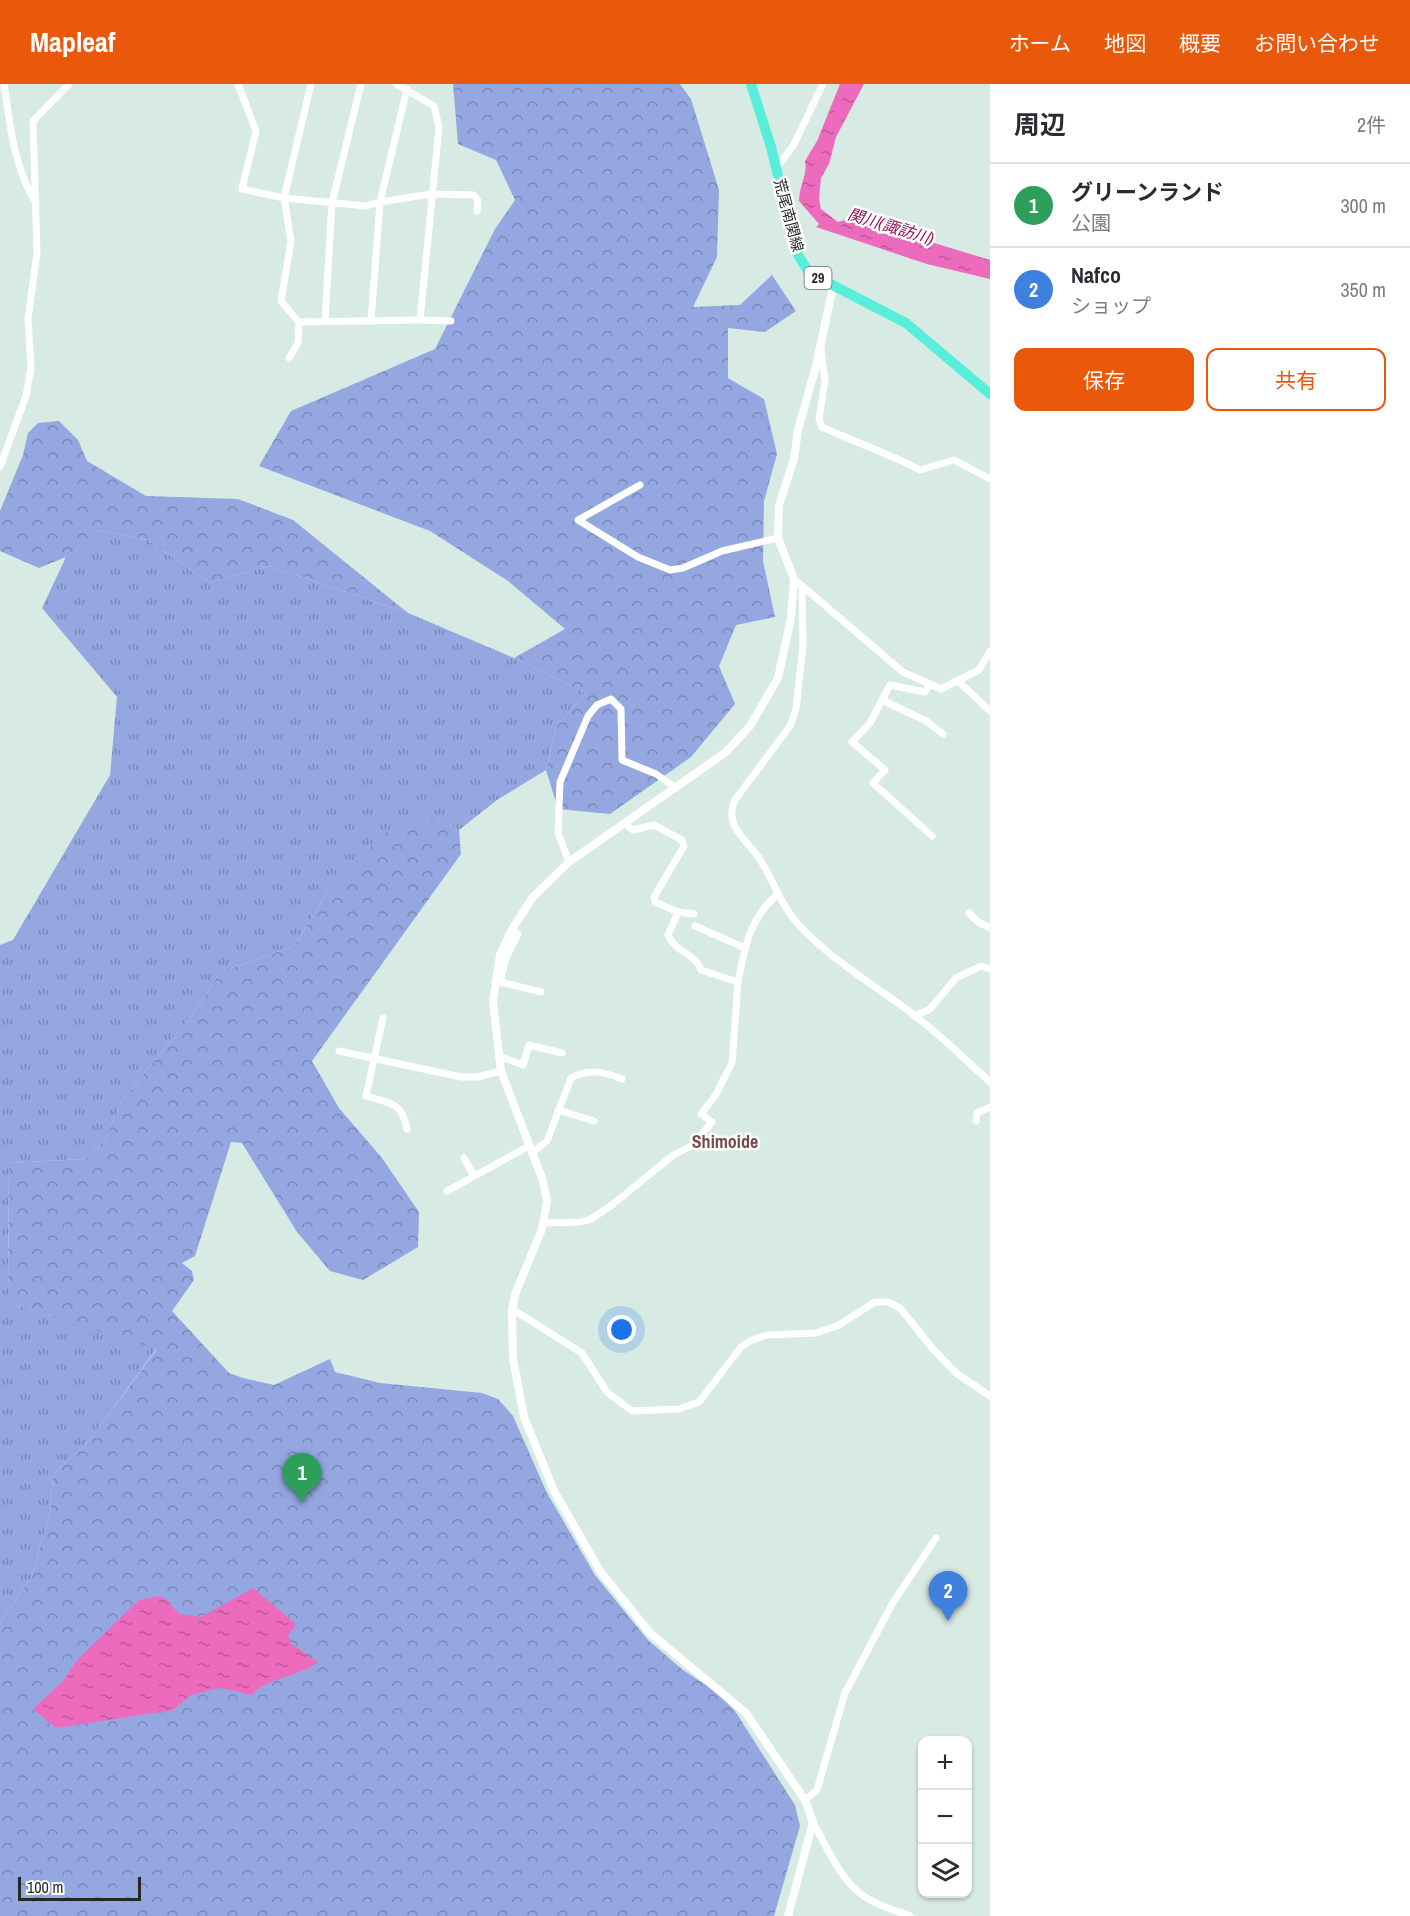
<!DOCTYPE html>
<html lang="ja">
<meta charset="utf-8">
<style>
body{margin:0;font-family:"Archivo Narrow","Noto Sans JP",sans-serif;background:#f2f2f3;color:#2b2b33}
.controls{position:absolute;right:18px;bottom:18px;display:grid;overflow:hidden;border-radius:12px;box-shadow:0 2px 4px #0004}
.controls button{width:54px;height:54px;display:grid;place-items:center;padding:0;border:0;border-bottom:2px solid #e1e1e2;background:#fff;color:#2b2b33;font:30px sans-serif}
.scale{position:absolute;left:18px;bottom:15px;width:123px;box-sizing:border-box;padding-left:6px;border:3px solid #272727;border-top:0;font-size:16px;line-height:21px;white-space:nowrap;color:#272727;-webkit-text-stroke:4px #fff;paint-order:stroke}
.you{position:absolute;left:622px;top:1246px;width:21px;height:21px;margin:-15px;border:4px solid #fff;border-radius:50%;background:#1a73e8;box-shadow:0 0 0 9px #1a73e833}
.badge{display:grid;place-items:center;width:39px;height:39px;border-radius:50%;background:#ea580c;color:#fff;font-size:20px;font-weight:700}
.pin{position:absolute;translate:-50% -50px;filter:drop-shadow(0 2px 3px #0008)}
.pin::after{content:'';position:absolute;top:32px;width:21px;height:18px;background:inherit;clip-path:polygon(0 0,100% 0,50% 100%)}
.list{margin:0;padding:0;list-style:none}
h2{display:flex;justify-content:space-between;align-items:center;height:78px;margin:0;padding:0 24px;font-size:26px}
h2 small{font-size:20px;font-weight:400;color:#7c7c81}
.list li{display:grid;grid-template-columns:39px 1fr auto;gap:18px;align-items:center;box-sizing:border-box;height:84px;padding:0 24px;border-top:2px solid #e1e1e2}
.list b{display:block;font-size:22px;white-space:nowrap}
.list p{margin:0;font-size:20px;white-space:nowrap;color:#7c7c81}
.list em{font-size:20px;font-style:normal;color:#7c7c81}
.actions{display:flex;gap:12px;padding:18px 24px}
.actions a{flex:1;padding:14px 0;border:2px solid #ea580c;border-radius:12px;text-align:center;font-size:21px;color:#ea580c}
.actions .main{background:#ea580c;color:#fff}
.icon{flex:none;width:33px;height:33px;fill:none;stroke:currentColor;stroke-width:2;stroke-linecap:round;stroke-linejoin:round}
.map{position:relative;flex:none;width:990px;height:1832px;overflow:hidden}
header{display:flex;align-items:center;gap:36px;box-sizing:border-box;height:84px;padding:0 30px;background:#ea580c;color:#fff}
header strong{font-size:28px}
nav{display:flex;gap:33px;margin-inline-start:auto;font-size:21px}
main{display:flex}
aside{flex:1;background:#fff}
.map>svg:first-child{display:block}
.grass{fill:url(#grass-tufts)}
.forest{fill:url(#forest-crowns)}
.water{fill:url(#water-ripples)}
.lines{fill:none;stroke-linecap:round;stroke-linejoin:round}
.minor{stroke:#fff;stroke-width:7}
.tertiary{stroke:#fff;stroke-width:8}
.primary{stroke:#59eeda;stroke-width:10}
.labels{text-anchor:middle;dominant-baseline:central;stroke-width:5;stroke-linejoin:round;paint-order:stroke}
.shield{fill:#fff;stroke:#686868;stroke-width:1.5}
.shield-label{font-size:14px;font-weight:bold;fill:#272727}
.street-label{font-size:15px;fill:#272727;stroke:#fff}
.water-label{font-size:16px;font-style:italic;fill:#930e59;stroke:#fff}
.quarter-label{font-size:18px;font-weight:bold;fill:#76494c;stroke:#fff}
</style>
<header>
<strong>Mapleaf</strong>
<nav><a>ホーム</a><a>地図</a><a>概要</a><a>お問い合わせ</a></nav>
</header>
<main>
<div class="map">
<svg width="990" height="1832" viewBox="0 0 990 1832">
<defs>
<pattern id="grass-tufts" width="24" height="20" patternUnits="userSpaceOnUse" patternTransform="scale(1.5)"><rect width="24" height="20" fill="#94a7e1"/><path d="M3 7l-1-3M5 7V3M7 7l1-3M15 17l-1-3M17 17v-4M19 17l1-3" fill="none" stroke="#7988b6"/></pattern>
<pattern id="forest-crowns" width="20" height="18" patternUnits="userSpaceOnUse" patternTransform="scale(1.5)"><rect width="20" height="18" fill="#94a7e1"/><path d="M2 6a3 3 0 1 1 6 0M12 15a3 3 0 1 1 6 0" fill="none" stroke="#7988b6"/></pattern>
<pattern id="water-ripples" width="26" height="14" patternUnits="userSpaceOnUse" patternTransform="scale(1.5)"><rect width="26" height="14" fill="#ec6bbd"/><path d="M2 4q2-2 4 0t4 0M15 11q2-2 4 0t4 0" fill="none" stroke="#bf589a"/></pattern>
</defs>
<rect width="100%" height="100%" fill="#d8eae4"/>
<polygon class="grass" points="100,446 148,456 210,499 269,482 408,529 514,574 585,609 556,643 546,686 497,716 459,746 440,735 329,806 294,862 220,888 199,922 122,1017 104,1057 84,1075 9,1079 8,1219 157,1264 92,1353 53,1391 50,1428 32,1492 0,1539 0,861 13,856 110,691 117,613 42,524 66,473"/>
<g class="forest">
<polygon points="453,0 680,0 691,15 719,106 717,173 693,223 740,221 772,191 796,227 765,248 728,244 728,294 764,315 777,370 764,417 763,477 775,533 736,541 719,582 735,620 691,673 610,730 558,725 546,686 556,643 585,609 514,574 565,545 508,497 430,447 259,382 291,327 435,265 495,145 515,116 496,76 458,60"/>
<polygon points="59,337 78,356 87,377 146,412 238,415 293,436 408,529 269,482 210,499 148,456 100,446 66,473 39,484 0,467 0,427 23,371 28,349 38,339"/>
<polygon points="441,735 459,746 461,770 312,977 339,1024 382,1074 419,1128 418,1163 363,1196 330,1187 297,1148 242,1059 231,1058 195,1172 182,1179 192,1187 194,1196 172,1227 229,1289 243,1294 274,1301 330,1275 335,1288 380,1299 482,1309 498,1315 513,1332 547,1409 595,1491 648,1556 683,1586 715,1607 735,1627 795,1721 800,1742 774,1832 0,1832 0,1539 32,1492 50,1428 53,1391 92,1353 157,1265 8,1219 9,1079 84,1075 104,1057 122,1017 199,922 220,888 294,862 329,806 383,750 410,740"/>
</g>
<g class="water">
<path d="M840,0H864L836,53L829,80L821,94L819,115L821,125L838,138L852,134L990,176V195L927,180L816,143L819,140L799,117C799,102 808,90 805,77L817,57Z"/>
<path d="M253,1504L296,1540L288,1552L292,1560L318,1578C297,1594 267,1593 252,1611L220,1604L191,1611L173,1626L56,1644L33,1625L63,1597L78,1575L139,1516L160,1512L167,1516L179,1530L201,1533Z"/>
</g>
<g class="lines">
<g class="minor">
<path d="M4,0C10,41 14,84 36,119"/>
<polyline points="238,0 256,47 242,105 284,114 366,122 380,118 431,110 474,111 478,117 477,127"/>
<polyline points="311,0 284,114 291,157 281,217 299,238 420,236 439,43 434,22 396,0"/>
<polyline points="776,85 793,62 823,0"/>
<polyline points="420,236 451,237"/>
<polyline points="325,237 332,119 361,0"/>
<polyline points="371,237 380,118 407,5"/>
<path d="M821,265L825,297L819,335L822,343C855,358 887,369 920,386L954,376L990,395"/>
<polyline points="289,274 298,259 299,238"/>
<polyline points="0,383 26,312 31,283 28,235 37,169 33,37 69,0"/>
<polyline points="640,401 578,436 638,473 670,486 683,484 722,467 778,454"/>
<polyline points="794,495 903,588 941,605 979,586 990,567"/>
<path d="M802,505L803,561L796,625L790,642L735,716C723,741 746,755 759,774C774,796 780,821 799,841C833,878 875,901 914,931C941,951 965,976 990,998"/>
<polyline points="958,597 990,627"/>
<polyline points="929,602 925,608 890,601 870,639 852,658 885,686 873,699 932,752"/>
<polyline points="882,616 926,637 943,650"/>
<path d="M625,740L633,746L654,741L682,756L684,762L654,813L655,818L678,828L668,851C674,867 696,870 701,886L738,898C745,863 749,835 777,811"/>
<polyline points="569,778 558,749 560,698 588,632 597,621 611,615 621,625 622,676 656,690 676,704"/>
<polyline points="678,828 694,830"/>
<polyline points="969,829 978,838 990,844"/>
<polyline points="695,842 745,864"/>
<polyline points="512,845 518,850 506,874 500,898 541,908"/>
<polyline points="915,932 930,925 956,894 981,882 990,885"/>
<path d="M383,934L366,1012C390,1019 402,1018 407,1045"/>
<polyline points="339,967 461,993 477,993 501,987"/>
<polyline points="499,972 523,981 529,961 562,969"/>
<polyline points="558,1026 594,1037"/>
<polyline points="976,1037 977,1029 990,1023"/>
<path d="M532,1069L547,1057L571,994C589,984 605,988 622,995"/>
<polyline points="464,1074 474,1092"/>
<polyline points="447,1107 529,1062"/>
<polyline points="543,1139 581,1138 591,1135 612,1121 672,1072 693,1061 712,1038 701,1030 715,1012 732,979 738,898"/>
<polyline points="512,1225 582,1269 607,1308 632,1327 679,1325 699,1318 741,1263 752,1256 767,1251 816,1249 839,1241 875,1218 888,1218 900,1224 933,1265 956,1289 990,1312"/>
<polyline points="805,1716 817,1706 845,1609 892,1520 936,1454"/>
<path d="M813,1738C825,1760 837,1788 855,1805C869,1819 892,1825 910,1832"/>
</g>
<polyline class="tertiary" points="788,1832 813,1738 805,1716 746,1629 650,1549 600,1487 554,1407 524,1333 513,1275 512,1225 516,1208 542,1145 547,1117 543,1097 501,987 493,917 500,871 512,845 533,813 569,778 726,668 750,642 778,594 791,534 794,495 778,454 779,421 794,375 798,346 816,282 833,203"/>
<polyline class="primary" points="751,0 771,63 797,169 809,189 906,239 990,310"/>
</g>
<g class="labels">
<rect class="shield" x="804.5" y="183" width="27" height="22" rx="4.5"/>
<g class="shield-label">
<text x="818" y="194">29</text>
</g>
<g class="street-label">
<text transform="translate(789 131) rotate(75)">荒尾南関線</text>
</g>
<g class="water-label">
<text transform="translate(891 142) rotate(17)">関川(諏訪川)</text>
</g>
<g class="quarter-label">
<text x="725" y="1057">Shimoide</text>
</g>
</g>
</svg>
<div class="controls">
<button>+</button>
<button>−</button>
<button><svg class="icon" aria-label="layers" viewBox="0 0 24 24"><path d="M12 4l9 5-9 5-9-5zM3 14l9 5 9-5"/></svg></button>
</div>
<div class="scale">100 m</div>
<div class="you"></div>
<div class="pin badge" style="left:302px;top:1419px;background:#2e9e5b">1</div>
<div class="pin badge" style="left:948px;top:1537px;background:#3f7fe0">2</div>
</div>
<aside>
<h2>周辺<small>2件</small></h2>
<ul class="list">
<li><span class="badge" style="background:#2e9e5b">1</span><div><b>グリーンランド</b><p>公園</p></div><em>300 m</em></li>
<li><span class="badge" style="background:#3f7fe0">2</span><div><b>Nafco</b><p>ショップ</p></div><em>350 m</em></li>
</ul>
<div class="actions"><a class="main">保存</a><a>共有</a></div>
</aside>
</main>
